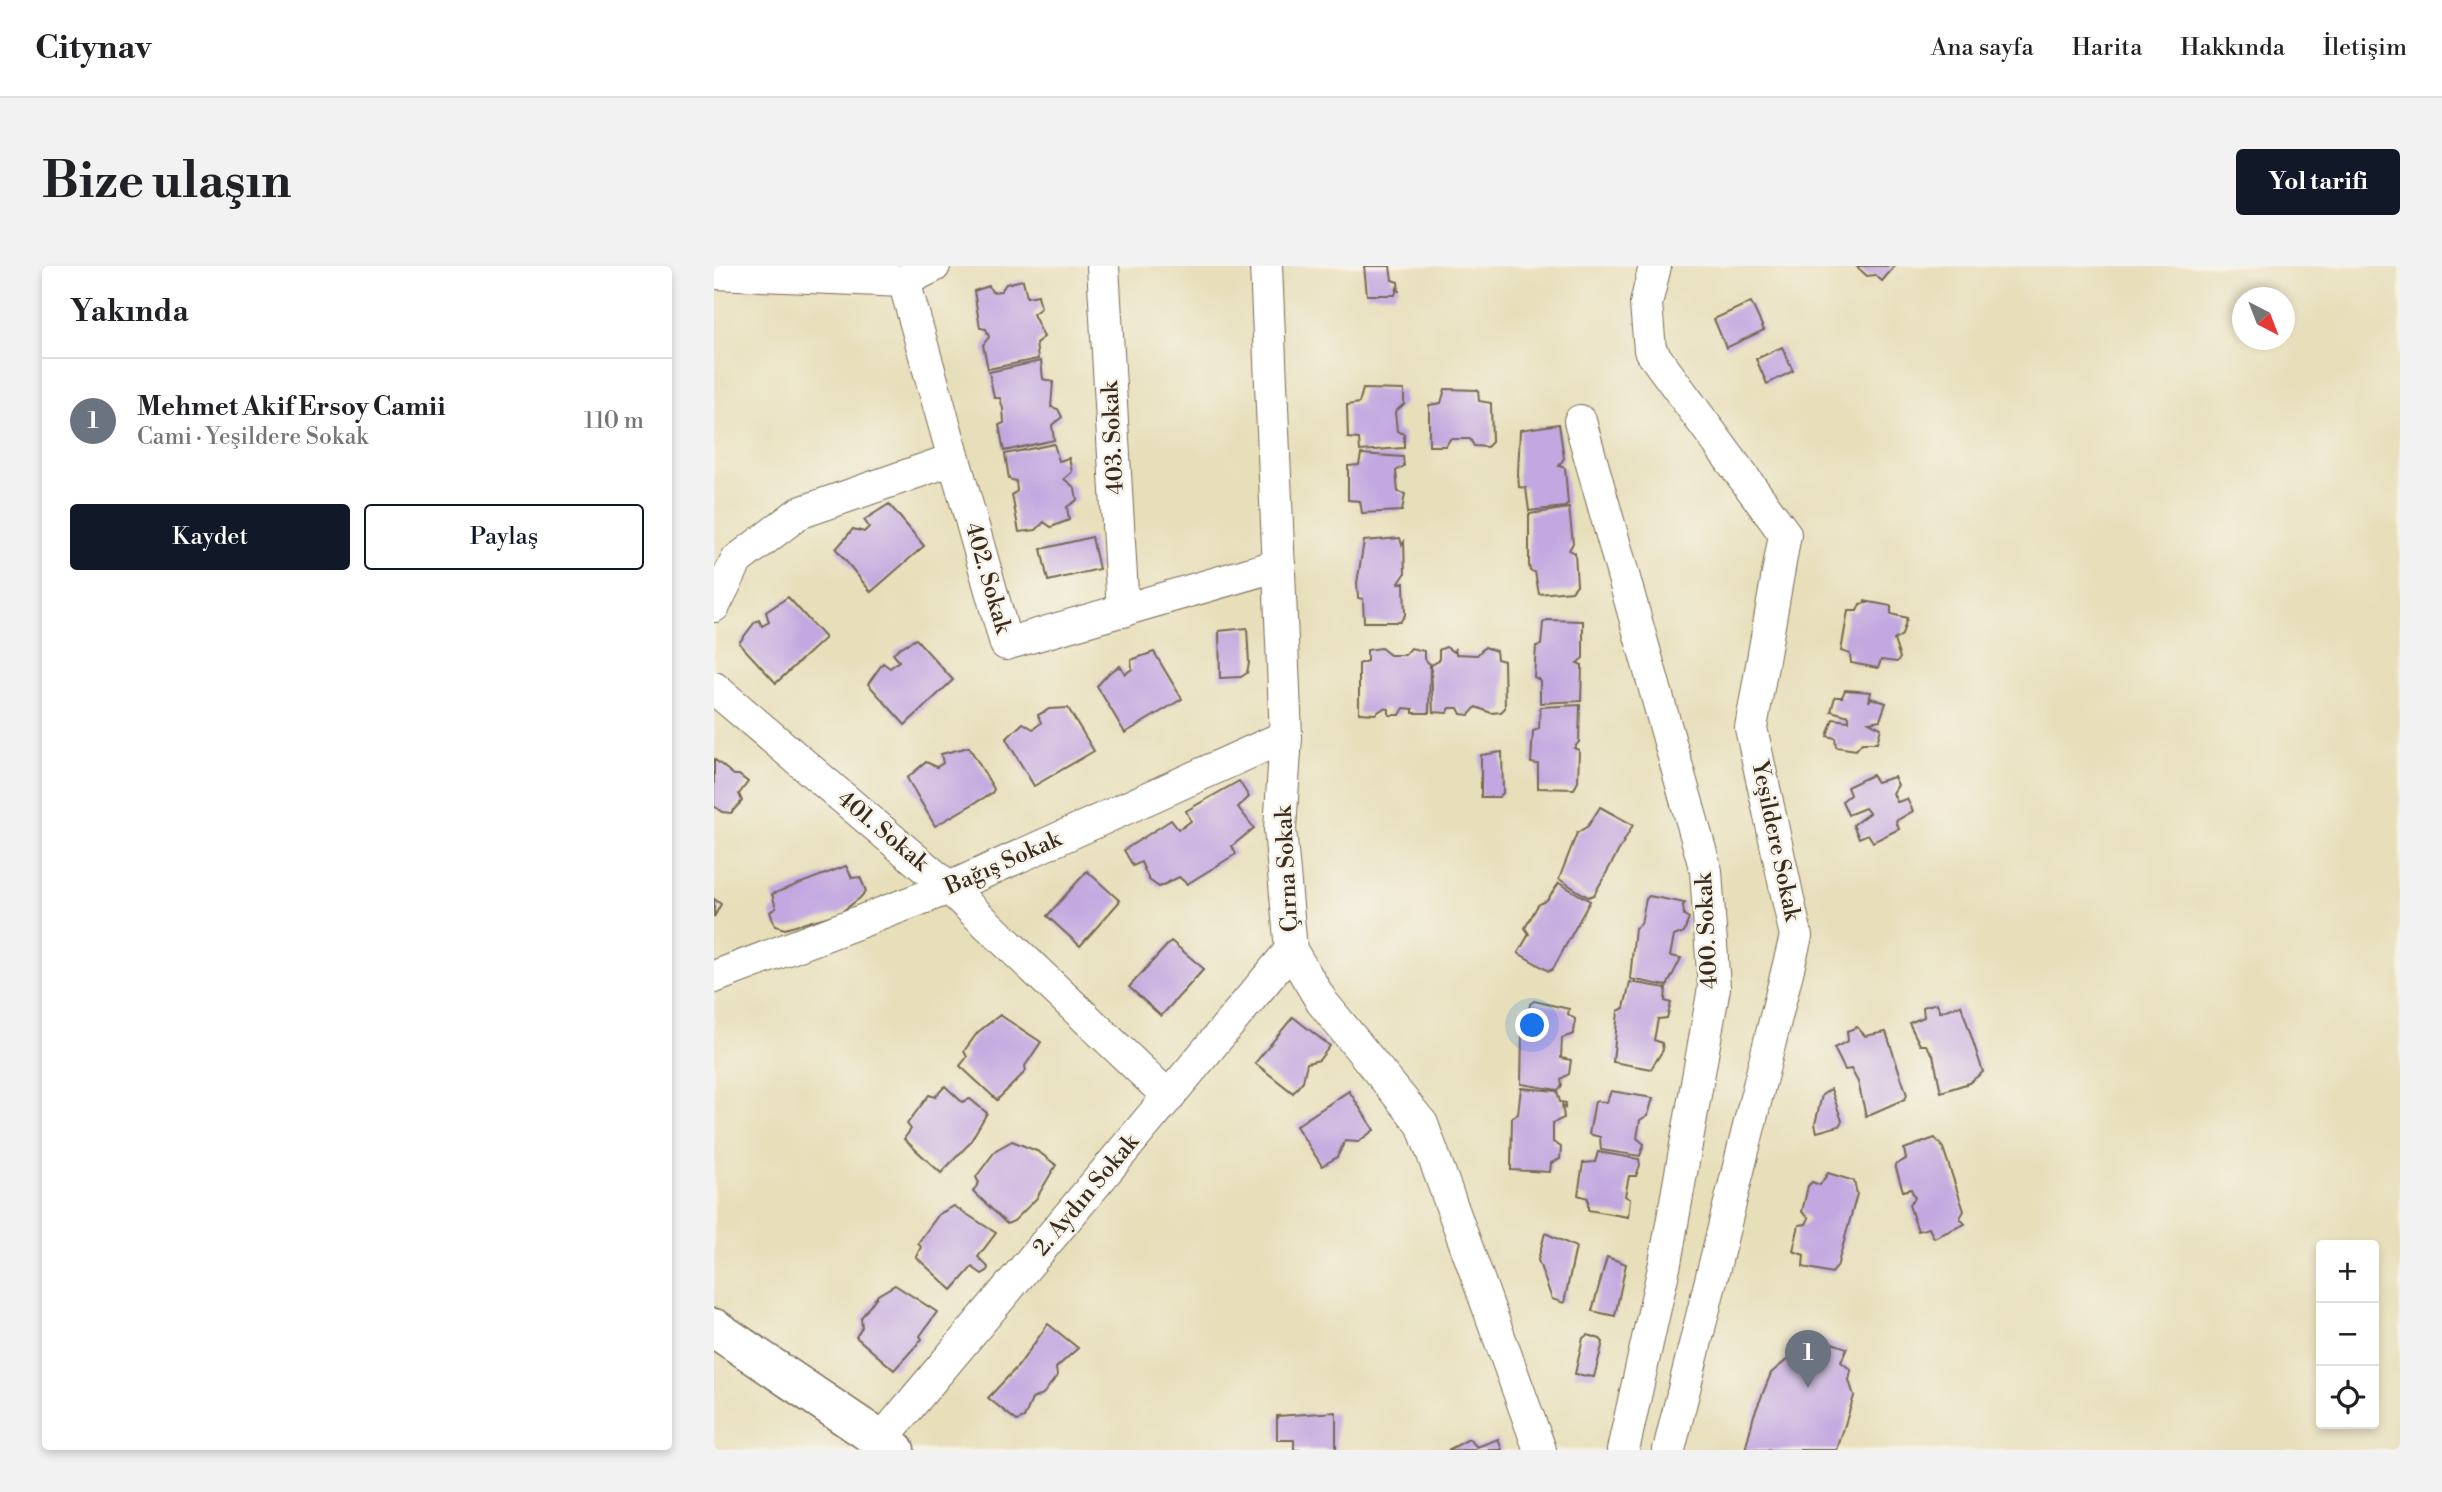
<!DOCTYPE html>
<html lang="tr">
<meta charset="utf-8">
<style>
body{margin:0;font-family:"Libre Bodoni",serif;background:#f2f2f2;color:#202124}
.controls{position:absolute;right:21px;bottom:21px;display:grid;overflow:hidden;border-radius:7px;box-shadow:0 4px 10px #0003}
.controls button{width:63px;height:63px;display:grid;place-items:center;padding:0;border:0;border-bottom:2px solid #e0e0e0;background:#fff;color:#202124;font:35px sans-serif}
.compass{position:absolute;left:1518px;top:21px;width:63px;height:63px;border-radius:50%;background:#fff;box-shadow:0 4px 10px #0003;rotate:138deg}
.you{position:absolute;left:819px;top:760px;width:24px;height:24px;margin:-18px;border:5px solid #fff;border-radius:50%;background:#1a73e8;box-shadow:0 0 0 10px #1a73e833}
.badge{display:grid;place-items:center;width:46px;height:46px;border-radius:50%;background:#111827;color:#fff;font-size:23px;font-weight:700}
.pin{position:absolute;translate:-50% -58px;filter:drop-shadow(0 2px 4px #0008)}
.pin::after{content:'';position:absolute;top:37px;width:24px;height:21px;background:inherit;clip-path:polygon(0 0,100% 0,50% 100%)}
.list{margin:0;padding:0;list-style:none}
h2{display:flex;justify-content:space-between;align-items:center;height:91px;margin:0;padding:0 28px;font-size:30px}
h2 small{font-size:23px;font-weight:400;color:#757577}
.list li{display:grid;grid-template-columns:46px 1fr auto;gap:21px;align-items:center;box-sizing:border-box;height:126px;padding:0 28px;border-top:2px solid #e0e0e0}
.list b{display:block;font-size:26px;white-space:nowrap}
.list p{margin:0;font-size:23px;white-space:nowrap;color:#757577}
.list em{font-size:23px;font-style:normal;color:#757577}
.actions{display:flex;gap:14px;padding:21px 28px}
.actions a{flex:1;padding:16px 0;border:2px solid #111827;border-radius:7px;text-align:center;font-size:24px;color:#111827}
.actions .main{background:#111827;color:#fff}
.icon{flex:none;width:38px;height:38px;fill:none;stroke:currentColor;stroke-width:2;stroke-linecap:round;stroke-linejoin:round}
.map{position:relative;flex:none;width:1686px;height:1184px;overflow:hidden;border-radius:7px}
header{display:flex;align-items:center;gap:42px;box-sizing:border-box;height:98px;padding:0 35px;background:#fff;border-bottom:2px solid #e0e0e0}
header strong{font-size:33px}
nav{display:flex;gap:38px;margin-inline-start:auto;font-size:24px}
.intro{display:flex;align-items:center;justify-content:space-between;box-sizing:border-box;height:168px;padding:0 42px}
h1{margin:0;font-size:49px}
.button{padding:18px 32px;border-radius:7px;background:#111827;color:#fff;font-size:24px;font-weight:700}
main{display:flex;gap:42px;padding:0 42px}
aside{flex:1;background:#fff;border-radius:7px;box-shadow:0 4px 10px #0003}
.map>svg:first-child{display:block}
.building{fill:#c2a7e0}
.lines{fill:none;stroke-linecap:round;stroke-linejoin:round}
.minor-casing{stroke:#776955;stroke-width:34}
.tertiary-casing{stroke:#776955;stroke-width:41}
.minor{stroke:#fff;stroke-width:32}
.tertiary{stroke:#fff;stroke-width:38}
.labels{text-anchor:middle;dominant-baseline:central;stroke-width:5;stroke-linejoin:round;paint-order:stroke}
.street-label{font-size:23px;fill:#3b2a1e;stroke:#f7f3e8}
</style>
<header>
<strong>Citynav</strong>
<nav><a>Ana sayfa</a><a>Harita</a><a>Hakkında</a><a>İletişim</a></nav>
</header>
<div class="intro"><h1>Bize ulaşın</h1><a class="button">Yol tarifi</a></div>
<main>
<aside>
<h2>Yakında<small></small></h2>
<ul class="list">
<li><span class="badge" style="background:#6b7280">1</span><div><b>Mehmet Akif Ersoy Camii</b><p>Cami · Yeşildere Sokak</p></div><em>110 m</em></li>
</ul>
<div class="actions"><a class="main">Kaydet</a><a>Paylaş</a></div>
</aside>
<div class="map">
<svg width="1686" height="1184" viewBox="0 0 1686 1184">
<rect width="100%" height="100%" fill="#f7f3e8"/>
<filter id="ink" filterUnits="userSpaceOnUse"><feTurbulence type="fractalNoise" baseFrequency=".0143" numOctaves="2"/><feDisplacementMap in="SourceGraphic" scale="14" xChannelSelector="R" yChannelSelector="G"/><feConvolveMatrix kernelMatrix="1 2 1 2 8 2 1 2 1" color-interpolation-filters="sRGB"/></filter>
<filter id="wash" filterUnits="userSpaceOnUse"><feTurbulence type="fractalNoise" baseFrequency=".00686" numOctaves="4" result="noise"/><feDisplacementMap in="SourceGraphic" scale="28" xChannelSelector="R" yChannelSelector="G"/><feGaussianBlur stdDeviation="1.57" result="paint"/><feColorMatrix in="noise" values="0 0 0 0 0 0 0 0 0 0 0 0 0 0 0 0 0 1.4 0 .05"/><feComposite in="paint" operator="in"/></filter>
<g filter="url(#wash)">
<rect width="100%" height="100%" fill="#e7dfba"/>
<g id="blocks">
<g class="building">
<polygon points="650,0 676,0 678,14 684,16 685,26 683,22 681,29 653,29"/>
<polygon points="1142,0 1181,0 1168,15 1161,9 1153,10"/>
<polygon points="309,14 313,31 324,29 327,42 319,48 330,71 322,77 324,93 274,103 269,79 275,71 272,63 266,62 260,25 275,20 278,26 287,25 292,18"/>
<polygon points="1037,36 1050,64 1012,82 1000,53"/>
<polygon points="1068,81 1079,105 1053,118 1042,93"/>
<polygon points="327,95 329,113 339,116 337,141 344,143 348,151 338,159 340,174 290,185 285,159 290,157 289,143 286,132 280,132 275,106"/>
<polygon points="649,123 690,124 690,138 681,146 683,165 690,168 690,182 646,185 645,173 634,172 633,139 645,137"/>
<polygon points="731,123 764,124 765,135 777,137 778,176 773,181 760,180 756,173 736,173 732,180 715,180 715,139 727,137"/>
<polygon points="845,158 850,192 845,200 851,202 854,238 851,241 815,245 812,222 805,221 804,208 806,164"/>
<polygon points="340,178 345,195 355,192 358,206 350,213 361,222 363,234 353,241 355,254 337,261 330,256 322,264 305,266 298,229 303,225 302,215 295,213 291,188"/>
<polygon points="647,188 689,191 690,200 682,205 684,226 691,228 688,245 648,247 646,235 634,234 634,200 645,199"/>
<polygon points="175,238 210,280 157,326 122,283 139,263 150,266 155,261 150,254"/>
<polygon points="855,242 859,277 855,284 861,287 863,319 858,325 825,328 821,306 816,305 815,299 815,248"/>
<polygon points="378,271 385,303 334,315 327,283"/>
<polygon points="686,272 688,279 690,276 691,308 685,317 690,317 691,349 686,356 650,356 649,333 644,332 643,317 650,275"/>
<polygon points="74,331 111,372 62,417 25,377 41,356 45,354 48,360 55,356 52,346"/>
<polygon points="1150,335 1177,340 1177,348 1193,352 1188,369 1180,374 1186,392 1183,396 1167,394 1164,402 1137,397 1136,388 1127,385 1134,345 1143,345 1146,338 1153,337"/>
<polygon points="833,354 869,355 869,392 863,397 868,399 867,435 826,437 826,414 820,411 822,380 827,379 829,357"/>
<polygon points="533,362 535,397 533,407 527,411 506,412 505,365"/>
<polygon points="202,373 239,414 191,459 154,418 169,397 176,402 185,395 179,388 185,382"/>
<polygon points="732,381 740,386 741,382 742,388 763,389 771,381 782,385 783,393 790,395 791,442 787,446 777,447 762,441 755,449 747,448 744,442 736,442 733,447 719,446 717,399 725,395 725,384"/>
<polygon points="667,382 676,389 691,389 697,382 710,385 710,393 716,398 715,447 699,447 699,443 690,442 686,449 675,449 675,443 670,442 661,448 645,447 645,398 653,395 653,384"/>
<polygon points="440,386 468,433 411,467 383,420 395,407 406,400 411,408 418,403 417,394"/>
<polygon points="1131,424 1157,426 1155,436 1157,432 1172,437 1166,454 1155,456 1167,462 1163,477 1148,477 1142,484 1122,481 1121,472 1113,470 1119,453 1135,455 1135,450 1117,445 1121,431 1128,431"/>
<polygon points="866,439 865,476 860,482 865,484 864,516 860,523 824,522 824,498 817,497 819,465 825,463 826,441"/>
<polygon points="354,442 380,485 320,520 292,473 309,457 319,463 327,457 324,449 335,443"/>
<polygon points="255,481 280,523 278,527 221,560 193,512 212,496 223,501 229,497 227,488"/>
<polygon points="788,486 789,527 785,531 767,531 767,489"/>
<polygon points="0,493 20,509 25,509 34,516 25,528 28,535 17,547 8,546 0,540"/>
<polygon points="1158,509 1163,516 1180,511 1184,519 1179,527 1183,536 1193,533 1199,545 1182,555 1185,563 1159,576 1154,568 1145,572 1139,559 1155,547 1151,542 1134,549 1128,535 1136,529 1133,521"/>
<polygon points="525,515 535,531 524,541 540,562 518,580 522,588 473,618 465,611 445,621 435,614 427,596 419,600 410,584 457,554 464,563 469,561 477,555 472,545"/>
<polygon points="886,541 919,559 880,629 874,631 845,613 863,567 874,560"/>
<polygon points="132,600 138,612 146,611 152,625 146,632 126,647 71,663 61,660 56,646 62,642 58,628"/>
<polygon points="373,605 406,635 366,680 333,650"/>
<polygon points="845,617 876,635 839,703 835,705 804,687 815,668 811,662 824,639 833,634"/>
<polygon points="935,630 971,637 969,639 970,649 975,652 970,666 960,670 956,690 967,692 953,720 916,713 921,662 927,658 932,633"/>
<polygon points="0,633 7,638 0,651"/>
<polygon points="457,675 490,703 447,750 415,721"/>
<polygon points="916,716 952,722 951,735 957,737 953,752 944,753 940,774 948,777 949,784 937,803 899,796 904,745 910,742"/>
<polygon points="820,735 855,743 854,748 861,753 860,768 848,772 847,792 857,794 855,808 847,813 848,820 844,824 807,818 808,767 813,764 816,738"/>
<polygon points="1223,737 1226,746 1247,739 1269,806 1255,817 1227,826 1219,789 1212,779 1206,779 1195,757 1210,751 1209,741"/>
<polygon points="286,749 327,776 311,800 312,805 283,834 246,800 253,791 250,785 264,766"/>
<polygon points="579,751 616,780 605,794 593,797 589,815 579,827 541,797"/>
<polygon points="1143,761 1151,770 1172,766 1193,829 1191,833 1152,850 1144,816 1137,803 1131,804 1120,782 1134,775 1133,765"/>
<polygon points="231,820 248,836 256,833 273,847 255,878 227,907 190,873 197,863 193,858 215,829 221,831"/>
<polygon points="807,822 843,825 846,836 852,837 851,842 848,838 850,852 839,857 839,876 847,881 846,893 837,897 836,906 797,904 798,852 804,848"/>
<polygon points="1117,823 1128,855 1125,860 1103,866 1101,858 1108,829"/>
<polygon points="635,825 660,864 644,876 631,875 623,891 608,900 582,860"/>
<polygon points="897,825 939,832 934,849 926,854 923,872 930,878 926,890 887,884 886,871 875,868 881,835 893,836"/>
<polygon points="1221,872 1229,882 1250,945 1246,952 1251,958 1220,972 1215,962 1204,965 1195,939 1201,932 1197,923 1189,925 1181,899 1192,893 1190,883"/>
<polygon points="298,875 325,886 342,899 322,933 300,955 293,958 259,925 265,917 262,911 282,884"/>
<polygon points="884,886 925,893 926,899 922,910 915,910 911,930 916,933 914,951 874,944 874,932 864,929 869,897 881,896"/>
<polygon points="1114,907 1140,915 1143,928 1123,1001 1118,1007 1089,1001 1090,989 1079,985 1085,959 1092,958 1095,952 1088,946 1094,920 1098,916 1106,919"/>
<polygon points="240,940 282,967 264,991 274,1001 273,1005 268,1008 258,1001 238,1024 202,991 207,981 204,977 225,948"/>
<polygon points="831,967 862,981 850,1037 838,1033 824,994"/>
<polygon points="893,991 912,998 901,1050 878,1045"/>
<polygon points="181,1019 223,1046 206,1070 208,1073 180,1104 142,1071 148,1061 147,1052 164,1029"/>
<polygon points="334,1058 364,1082 342,1102 343,1110 329,1128 318,1133 310,1152 303,1155 274,1132 305,1099"/>
<polygon points="1091,1068 1133,1082 1127,1096 1137,1104 1135,1114 1140,1130 1123,1184 1031,1184 1040,1149 1057,1107 1081,1087"/>
<polygon points="873,1069 886,1073 889,1076 880,1111 861,1108 869,1072"/>
<polygon points="622,1146 622,1184 580,1184 580,1174 563,1174 563,1150"/>
<polygon points="755,1173 763,1181 784,1173 788,1184 734,1184"/>
</g>
</g>
</g>
<g filter="url(#ink)">
<use href="#blocks" fill-opacity="0" stroke="#776955" stroke-width="2"/>
<g class="lines">
<g class="minor-casing">
<g id="minor">
<polyline points="389,0 409,345"/>
<polyline points="552,0 572,470 566,563 577,684 608,736 708,858 826,1184"/>
<polyline points="941,0 932,38 936,84 1071,268 1037,462 1082,670 955,1184"/>
<polyline points="0,7 190,15 220,0"/>
<polyline points="190,15 292,378 565,299"/>
<polyline points="866,155 992,605 1000,722 951,997 909,1184"/>
<polyline points="0,340 23,294 85,247 240,193"/>
<polyline points="0,422 235,622 455,831"/>
<polyline points="0,711 235,622 572,470"/>
<polyline points="167,1174 577,684"/>
</g>
</g>
<g class="tertiary-casing">
<polyline id="tertiary" points="0,1062 181,1184"/>
</g>
<use href="#minor" class="minor"/>
<use href="#tertiary" class="tertiary"/>
</g>
</g>
<g class="labels">
<g class="street-label">
<text transform="translate(399 172) rotate(-93)">403. Sokak</text>
<text transform="translate(274 312) rotate(74)">402. Sokak</text>
<text transform="translate(169 565) rotate(40)">401. Sokak</text>
<text transform="translate(1062 575) rotate(78)">Yeşildere Sokak</text>
<text transform="translate(289 597) rotate(-24)">Bağış Sokak</text>
<text transform="translate(573 603) rotate(-93)">Çırna Sokak</text>
<text transform="translate(993 665) rotate(-93)">400. Sokak</text>
<text transform="translate(372 929) rotate(-50)">2. Aydın Sokak</text>
</g>
</g>
</svg>
<div class="controls">
<button>+</button>
<button>−</button>
<button><svg class="icon" aria-label="locate" viewBox="0 0 24 24"><circle cx="12" cy="12" r="6"/><path d="M12 2v4M12 18v4M2 12h4M18 12h4"/></svg></button>
</div>
<svg class="compass" viewBox="-18 -18 36 36"><path d="M0-13l5 13h-10z" fill="#e53935"/><path d="M0 13l5-13h-10z" fill="#757577"/></svg>
<div class="you"></div>
<div class="pin badge" style="left:1094px;top:1122px;background:#6b7280">1</div>
</div>
</main>
